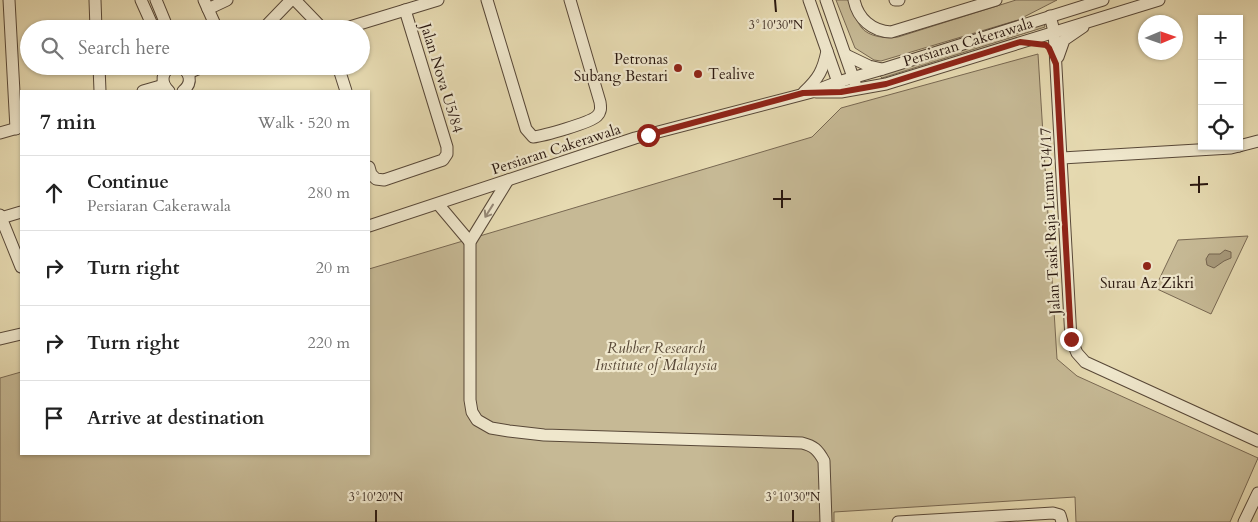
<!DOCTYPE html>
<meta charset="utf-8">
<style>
body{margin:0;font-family:Cardo,serif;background:#f6f6f6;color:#222}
.controls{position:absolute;right:15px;top:15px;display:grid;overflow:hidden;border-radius:0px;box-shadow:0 1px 4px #0004}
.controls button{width:45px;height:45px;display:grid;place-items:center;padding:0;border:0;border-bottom:1px solid #e0e0e0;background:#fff;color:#222;font:25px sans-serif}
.compass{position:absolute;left:1138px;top:15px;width:45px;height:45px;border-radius:50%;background:#fff;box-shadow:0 1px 4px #0004;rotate:88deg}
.stop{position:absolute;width:15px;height:15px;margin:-11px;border:4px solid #8f2418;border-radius:50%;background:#fff}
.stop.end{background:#8f2418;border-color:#fff;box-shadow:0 1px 5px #0008}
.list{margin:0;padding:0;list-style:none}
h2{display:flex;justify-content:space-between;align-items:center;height:65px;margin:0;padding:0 20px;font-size:21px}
h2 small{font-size:16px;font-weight:400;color:#767676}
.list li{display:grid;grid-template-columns:32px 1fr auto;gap:15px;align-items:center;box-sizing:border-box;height:75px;padding:0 20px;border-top:1px solid #e0e0e0}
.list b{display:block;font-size:19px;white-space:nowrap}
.list p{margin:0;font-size:16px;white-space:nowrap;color:#767676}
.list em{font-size:16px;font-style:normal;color:#767676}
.icon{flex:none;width:28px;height:28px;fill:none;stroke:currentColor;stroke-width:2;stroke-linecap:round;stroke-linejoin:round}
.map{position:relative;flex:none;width:1258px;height:522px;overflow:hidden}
.search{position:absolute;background:#fff;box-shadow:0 1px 4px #0004;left:20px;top:20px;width:350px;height:55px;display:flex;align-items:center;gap:12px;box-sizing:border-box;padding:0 18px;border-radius:28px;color:#767676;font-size:19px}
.panel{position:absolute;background:#fff;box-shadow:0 1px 4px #0004;left:20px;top:90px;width:350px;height:365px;border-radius:0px}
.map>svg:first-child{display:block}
.green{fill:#c6b995;stroke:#786852}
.water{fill:#a6987a;stroke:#74644f}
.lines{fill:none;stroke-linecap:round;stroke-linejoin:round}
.minor-casing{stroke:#584838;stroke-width:13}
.minor{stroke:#efe7cc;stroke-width:11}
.oneway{stroke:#968977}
.route{stroke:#8f2418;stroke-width:6}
.ticks{fill:none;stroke:#29170f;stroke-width:2}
.poi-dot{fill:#8f2418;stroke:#efe7cc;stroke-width:2}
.labels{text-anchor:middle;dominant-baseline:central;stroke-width:4.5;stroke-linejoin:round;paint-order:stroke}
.street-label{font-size:15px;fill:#29170f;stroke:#efe7cc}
.poi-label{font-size:15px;fill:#29170f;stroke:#efe7cc;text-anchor:end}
.park-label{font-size:15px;font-style:italic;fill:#584837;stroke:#efe7cc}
.ticks-label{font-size:12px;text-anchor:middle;fill:#29170f;stroke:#efe7cc;stroke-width:4.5;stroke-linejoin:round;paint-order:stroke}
</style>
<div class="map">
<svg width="1258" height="522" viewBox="0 0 1258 522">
<rect width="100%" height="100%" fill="#e6dab1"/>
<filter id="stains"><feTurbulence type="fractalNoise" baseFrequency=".004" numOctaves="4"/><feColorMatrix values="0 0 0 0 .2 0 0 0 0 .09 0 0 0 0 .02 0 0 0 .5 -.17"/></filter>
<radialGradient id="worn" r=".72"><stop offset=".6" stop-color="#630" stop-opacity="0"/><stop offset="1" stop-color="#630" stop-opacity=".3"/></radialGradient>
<g class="green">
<path d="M836,0H850C852,8 856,20 861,27C868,37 887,39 898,37L1016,0H1057L1018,20L881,61L874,60L855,48Z"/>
<polygon points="1044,23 1045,27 882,78 880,76 880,74"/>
<polygon points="1038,54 1057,359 1077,376 1258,458 1230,522 1076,522 1075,497 834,512 834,522 0,522 0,378 21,372 21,454 369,454 369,269 812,137 841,108"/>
<polygon points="1248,236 1211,314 1155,288 1178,240"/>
</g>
<polygon class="water" points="1225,250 1231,252 1231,258 1224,261 1214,268 1207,265 1206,259 1209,254 1220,254"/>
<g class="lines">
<g class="minor-casing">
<g id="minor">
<polyline points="9,0 16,129"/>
<polyline points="95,0 96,29"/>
<polyline points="141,0 154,29"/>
<polyline points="156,0 168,29"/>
<polyline points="204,0 217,29"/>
<polyline points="295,0 323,29"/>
<path d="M487,0L526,129L533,137C543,136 590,123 597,116C601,112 601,108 600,102L570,0"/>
<polyline points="809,0 840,88"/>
<polyline points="826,0 855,83"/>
<path d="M854,0C858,19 872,31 891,32L996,0"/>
<polyline points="895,0 899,0"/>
<polyline points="208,9 227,0"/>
<polyline points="1050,16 1054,31 1071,339 1077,353 1085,362 1258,441"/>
<polyline points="263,29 291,0"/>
<polyline points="343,29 438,0"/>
<polyline points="846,55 869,66 882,69"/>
<polyline points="1058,57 1064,40 1083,27"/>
<polyline points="99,66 100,91"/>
<path d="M178,66C191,71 193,83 183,91"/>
<polyline points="338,66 346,91"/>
<polyline points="188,73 205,66"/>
<polyline points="143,91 164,85"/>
<path d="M169,91C160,83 161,71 173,66"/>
<path d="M804,92C819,78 823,70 827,51"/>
<polyline points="816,92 841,92 886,84 1159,0"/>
<polyline points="0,133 21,127"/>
<polyline points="1239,146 1258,141"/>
<polyline points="1062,158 1231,148 1239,146"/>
<polyline points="369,167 371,174 376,179 384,180 443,160 447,154 447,147 405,10"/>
<path d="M508,180L470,242V400L472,412L477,420L491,428L509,431L544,435L802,443C814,446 818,450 824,461L826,522"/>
<polyline points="438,204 470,242"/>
<polyline points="0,215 21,267"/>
<polyline points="1,218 21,212"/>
<polyline points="369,226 635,138 812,92 838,82 883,69 1103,0"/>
<polyline points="0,339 21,334"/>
<polyline points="898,522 1053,513 1060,515 1062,522"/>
<polyline points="1244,522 1258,493"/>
</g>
</g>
<use href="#minor" class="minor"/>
</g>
<defs><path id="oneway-shaft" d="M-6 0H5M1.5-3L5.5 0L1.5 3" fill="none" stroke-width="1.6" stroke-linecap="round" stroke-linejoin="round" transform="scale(1.25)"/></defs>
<use class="oneway" href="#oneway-shaft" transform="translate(489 211) rotate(122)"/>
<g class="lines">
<polyline class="route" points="648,135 803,93 841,92 886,84 1020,42 1046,45 1049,48 1056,64 1071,339"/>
</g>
<path class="ticks" d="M775,0L776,12M1199,176V193M1190,185L1208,184M782,190V208M773,199H791M376,510V522M793,510V522"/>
<g class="poi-dot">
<circle cx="678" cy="68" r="5"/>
<circle cx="698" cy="74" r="5"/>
<circle cx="1147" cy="266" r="5"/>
</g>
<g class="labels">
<g class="street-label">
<text transform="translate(968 42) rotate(-17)">Persiaran Cakerawala</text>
<text transform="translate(442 78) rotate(73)">Jalan Nova U5/84</text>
<text transform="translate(556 149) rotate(-18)">Persiaran Cakerawala</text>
<text transform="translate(1050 221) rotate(-93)">Jalan Tasik Raja Lumu U4/17</text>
</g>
<g class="poi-label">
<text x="668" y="59">Petronas<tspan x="668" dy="17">Subang Bestari</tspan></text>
<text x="708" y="74" text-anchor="start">Tealive</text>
<text x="1147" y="283" text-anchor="middle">Surau Az Zikri</text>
</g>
<g class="park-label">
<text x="656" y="348">Rubber Research<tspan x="656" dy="17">Institute of Malaysia</tspan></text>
</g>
</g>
<g class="ticks-label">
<text x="776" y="29">3°10'30"N</text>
<text x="376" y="501">3°10'20"N</text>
<text x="793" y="501">3°10'30"N</text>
</g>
<rect width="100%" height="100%" filter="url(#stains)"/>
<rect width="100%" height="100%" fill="url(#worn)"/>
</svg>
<div class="controls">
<button>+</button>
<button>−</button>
<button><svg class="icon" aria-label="locate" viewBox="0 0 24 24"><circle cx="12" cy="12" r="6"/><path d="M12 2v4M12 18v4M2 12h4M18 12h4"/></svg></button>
</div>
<svg class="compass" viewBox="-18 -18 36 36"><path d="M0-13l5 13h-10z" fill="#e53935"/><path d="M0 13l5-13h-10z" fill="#767676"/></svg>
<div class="stop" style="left:648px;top:135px"></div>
<div class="stop end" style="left:1071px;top:339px"></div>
<div class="search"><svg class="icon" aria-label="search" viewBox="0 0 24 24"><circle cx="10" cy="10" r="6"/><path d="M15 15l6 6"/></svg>Search here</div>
<section class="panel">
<h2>7 min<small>Walk · 520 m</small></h2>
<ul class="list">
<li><svg class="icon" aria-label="ahead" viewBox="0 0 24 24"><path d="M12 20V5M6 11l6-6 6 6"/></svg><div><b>Continue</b><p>Persiaran Cakerawala</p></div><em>280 m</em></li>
<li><svg class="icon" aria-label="right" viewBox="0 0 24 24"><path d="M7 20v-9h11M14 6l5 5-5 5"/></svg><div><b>Turn right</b></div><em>20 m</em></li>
<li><svg class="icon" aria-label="right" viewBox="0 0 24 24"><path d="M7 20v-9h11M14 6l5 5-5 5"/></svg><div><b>Turn right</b></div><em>220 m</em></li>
<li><svg class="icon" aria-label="arrive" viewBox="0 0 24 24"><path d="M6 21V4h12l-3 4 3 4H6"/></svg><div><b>Arrive at destination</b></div></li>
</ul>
</section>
</div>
